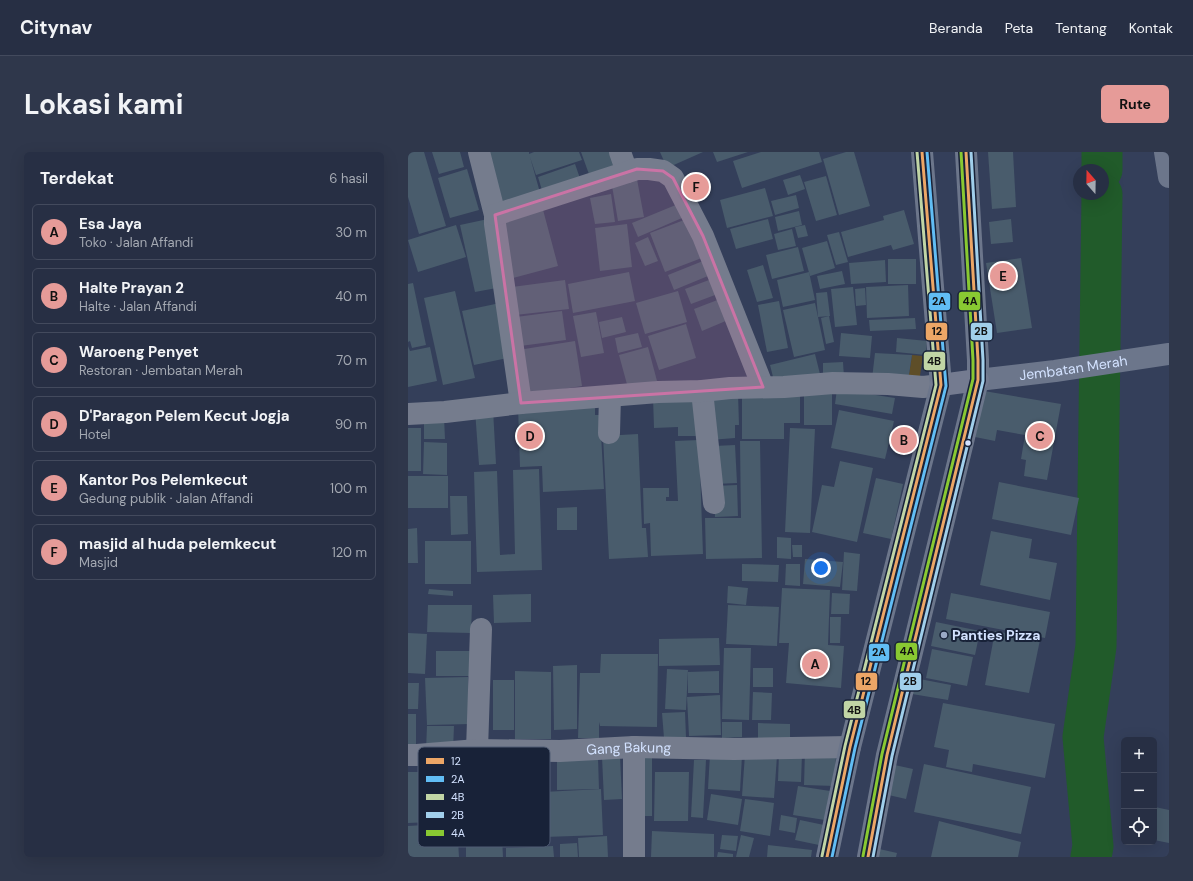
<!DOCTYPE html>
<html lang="id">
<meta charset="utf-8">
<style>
body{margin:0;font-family:"DM Sans",sans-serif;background:#2f374b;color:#f1f3f6}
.controls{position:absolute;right:12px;bottom:12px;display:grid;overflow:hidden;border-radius:6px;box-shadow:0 4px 16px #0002}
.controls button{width:36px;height:36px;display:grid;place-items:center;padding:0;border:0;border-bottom:1px solid #434a5d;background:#272f44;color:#f1f3f6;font:20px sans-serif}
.compass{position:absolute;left:665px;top:12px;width:36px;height:36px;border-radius:50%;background:#272f44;box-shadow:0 4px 16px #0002;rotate:340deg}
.you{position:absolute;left:413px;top:416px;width:14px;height:14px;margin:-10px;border:3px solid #fff;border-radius:50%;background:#1a73e8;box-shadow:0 0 0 6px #1a73e833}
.badge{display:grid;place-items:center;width:26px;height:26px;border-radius:50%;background:#e69b98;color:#111;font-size:13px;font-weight:700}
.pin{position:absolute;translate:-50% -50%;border:2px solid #fff;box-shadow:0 1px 4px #0006}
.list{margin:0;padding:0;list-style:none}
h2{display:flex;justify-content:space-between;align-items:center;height:52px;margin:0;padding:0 16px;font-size:17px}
h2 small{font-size:13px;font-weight:400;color:#a4a9b2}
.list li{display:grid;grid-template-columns:26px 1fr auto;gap:12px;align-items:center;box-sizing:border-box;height:56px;margin:0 8px 8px;padding:0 8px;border:1px solid #434a5d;border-radius:6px}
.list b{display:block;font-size:15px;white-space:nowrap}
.list p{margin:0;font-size:13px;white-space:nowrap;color:#a4a9b2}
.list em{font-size:13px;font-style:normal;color:#a4a9b2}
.icon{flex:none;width:22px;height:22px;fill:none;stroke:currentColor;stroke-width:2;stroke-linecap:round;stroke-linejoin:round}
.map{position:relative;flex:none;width:761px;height:705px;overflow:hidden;border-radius:6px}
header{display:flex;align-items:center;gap:24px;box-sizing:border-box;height:56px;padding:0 20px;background:#272f44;border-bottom:1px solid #434a5d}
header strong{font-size:19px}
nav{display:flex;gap:22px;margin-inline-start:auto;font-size:14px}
.intro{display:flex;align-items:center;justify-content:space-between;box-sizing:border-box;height:96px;padding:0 24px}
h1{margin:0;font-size:28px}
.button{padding:10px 18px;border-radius:6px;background:#e69b98;color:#111;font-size:14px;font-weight:700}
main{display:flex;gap:24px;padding:0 24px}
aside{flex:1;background:#272f44;border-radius:6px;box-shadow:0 4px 16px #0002}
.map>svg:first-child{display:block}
.green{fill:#5e4e28}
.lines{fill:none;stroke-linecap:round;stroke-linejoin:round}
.river{stroke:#215b2a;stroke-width:41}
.building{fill:#495c6c}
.street{stroke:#757c8d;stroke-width:22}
.secondary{stroke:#6c768b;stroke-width:22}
.primary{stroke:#747b90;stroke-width:22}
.bus-1-casing{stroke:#182238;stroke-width:6}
.bus-2-casing{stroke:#182238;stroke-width:6}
.bus-3-casing{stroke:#182238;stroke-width:6}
.bus-4-casing{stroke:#182238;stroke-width:6}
.bus-5-casing{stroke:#182238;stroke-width:6}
.bus-1{stroke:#eca666;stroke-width:3}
.bus-2{stroke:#61bdf4;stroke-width:3}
.bus-3{stroke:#c1d5a5;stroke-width:3}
.bus-4{stroke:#a1cfeb;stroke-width:3}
.bus-5{stroke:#89c932;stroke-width:3}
.marked{fill:#ca73a5;fill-opacity:0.2;stroke:#ca73a5;stroke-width:3;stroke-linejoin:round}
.bus-dot{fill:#d3e2ff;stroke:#182238;stroke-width:1.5}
.poi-dot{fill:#9ba9c5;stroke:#182238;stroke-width:1.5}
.labels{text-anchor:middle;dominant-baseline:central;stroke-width:4;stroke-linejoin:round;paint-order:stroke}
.street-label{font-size:14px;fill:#d3e2ff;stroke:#182238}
.poi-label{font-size:14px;font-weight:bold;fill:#d3e2ff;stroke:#182238;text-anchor:start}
.key{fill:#182238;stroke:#505c74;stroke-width:1}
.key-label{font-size:11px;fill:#d3e2ff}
.line-badge{stroke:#182238;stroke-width:1.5}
.pale-badge-label{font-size:11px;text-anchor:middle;font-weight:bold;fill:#111}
</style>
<header>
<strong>Citynav</strong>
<nav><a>Beranda</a><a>Peta</a><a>Tentang</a><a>Kontak</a></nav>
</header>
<div class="intro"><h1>Lokasi kami</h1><a class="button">Rute</a></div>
<main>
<aside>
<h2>Terdekat<small>6 hasil</small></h2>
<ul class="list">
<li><span class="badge">A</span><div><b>Esa Jaya</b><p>Toko · Jalan Affandi</p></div><em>30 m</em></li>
<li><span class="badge">B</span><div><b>Halte Prayan 2</b><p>Halte · Jalan Affandi</p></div><em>40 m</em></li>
<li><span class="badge">C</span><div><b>Waroeng Penyet</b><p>Restoran · Jembatan Merah</p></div><em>70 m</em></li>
<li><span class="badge">D</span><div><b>D'Paragon Pelem Kecut Jogja</b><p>Hotel</p></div><em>90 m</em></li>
<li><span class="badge">E</span><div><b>Kantor Pos Pelemkecut</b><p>Gedung publik · Jalan Affandi</p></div><em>100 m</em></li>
<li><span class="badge">F</span><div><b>masjid al huda pelemkecut</b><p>Masjid</p></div><em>120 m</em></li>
</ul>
</aside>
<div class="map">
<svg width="761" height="705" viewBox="0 0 761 705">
<rect width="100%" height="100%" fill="#343f5a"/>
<polygon class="green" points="504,203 515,204 511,230 500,229"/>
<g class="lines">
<g class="river">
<polyline points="694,18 694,0"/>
<polyline points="683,705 685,694 675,585 688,494 694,42"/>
</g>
</g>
<g class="building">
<polygon points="0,0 16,0 38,74 11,82 0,45"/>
<polygon points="24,0 52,0 56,15 31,22"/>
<polygon points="81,0 121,0 121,2 126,0 171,0 174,8 128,23 122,5 133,44 87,56"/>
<polygon points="173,0 210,0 215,15 182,25"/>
<polygon points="252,0 295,0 259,16"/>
<polygon points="305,0 340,0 309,10"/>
<polygon points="353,0 411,0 414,10 334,36 325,9"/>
<polygon points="438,0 446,0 462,54 431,63 415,7"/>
<polygon points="580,0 605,0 608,55 584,57"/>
<polygon points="167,12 174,32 136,45 130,25"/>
<polygon points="59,17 71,58 42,66 30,26"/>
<polygon points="228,22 236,65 210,69 203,28"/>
<polygon points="392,23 397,37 380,43 375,28"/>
<polygon points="418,24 429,63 408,69 396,30"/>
<polygon points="357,36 365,64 319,76 312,48"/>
<polygon points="203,42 207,70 187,72 182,46"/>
<polygon points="388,43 391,56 367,63 363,49"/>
<polygon points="275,50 281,63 230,85 224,71"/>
<polygon points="134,54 150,114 105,126 90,66"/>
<polygon points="496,58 506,92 485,98 483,93 440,105 433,80 476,68 475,64"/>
<polygon points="391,59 394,73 370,79 367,65"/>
<polygon points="284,65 299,104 257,120 242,81"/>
<polygon points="80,67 94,135 67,140 52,73"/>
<polygon points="360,67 365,87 328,97 322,77"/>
<polygon points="603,67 605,90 583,92 581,70"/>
<polygon points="219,72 224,115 192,119 187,76"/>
<polygon points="48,73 58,105 10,120 0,88"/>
<polygon points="397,73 400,84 390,86 387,75"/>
<polygon points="384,77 388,94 370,98 366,82"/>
<polygon points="431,80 440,110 428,113 419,83"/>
<polygon points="240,85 250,109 237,114 227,91"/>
<polygon points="419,89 427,116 402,124 394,96"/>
<polygon points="390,95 396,119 364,127 358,103"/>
<polygon points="613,106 624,176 589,181 578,111"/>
<rect x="480" y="107" width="28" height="25"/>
<polygon points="477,108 478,130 443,132 441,111"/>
<polygon points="295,109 300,124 266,138 260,123"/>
<polygon points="355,113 365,146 349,150 339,118"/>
<polygon points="434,119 437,132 412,137 409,124"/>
<polygon points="221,120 227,149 165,161 160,132"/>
<polygon points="401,120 407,148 375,155 369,128"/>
<polygon points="309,125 315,140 283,152 277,137"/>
<polygon points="157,128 161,157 107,163 104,135"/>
<polygon points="5,131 18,193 4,196 2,189 0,190 0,132"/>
<polygon points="500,133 501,164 459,166 458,135"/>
<polygon points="445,135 449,173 427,175 423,137"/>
<polygon points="457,136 458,153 448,154 447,137"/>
<polygon points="47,139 67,226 35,233 16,146"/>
<polygon points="270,139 279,170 237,182 228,151"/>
<polygon points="419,140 422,164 410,165 408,141"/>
<polygon points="312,147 320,168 294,179 286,157"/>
<polygon points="371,149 380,196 359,200 350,153"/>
<polygon points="92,151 105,205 66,213 54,159"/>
<polygon points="407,151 417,198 386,205 375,158"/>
<polygon points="154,159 158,188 112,194 108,165"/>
<polygon points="188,160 196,201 173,205 165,164"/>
<polygon points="421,164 426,190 418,192 413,166"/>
<polygon points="214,165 218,180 194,186 191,170"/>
<polygon points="507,166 508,177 462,179 461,168"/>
<polygon points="278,172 288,206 251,218 240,184"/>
<polygon points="230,181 234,195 210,201 207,186"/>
<polygon points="433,181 464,184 462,206 431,204"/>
<polygon points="489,186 519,189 518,203 488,200"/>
<polygon points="167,189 174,234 117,243 110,198"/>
<polygon points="0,194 2,199 22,195 29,229 0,235"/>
<polygon points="240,195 249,229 220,236 211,203"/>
<polygon points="467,201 504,203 500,229 464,227"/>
<polygon points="407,202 412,222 367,233 362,213"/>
<polygon points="435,210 436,225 415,226 415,211"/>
<polygon points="429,237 487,246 484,262 427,252"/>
<rect x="396" y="238" width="28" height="35"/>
<polygon points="576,239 653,252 639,328 616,324 618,308 613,307 617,283 589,278 587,289 567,285"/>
<polygon points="330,241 331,273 327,273 327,286 302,288 299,243"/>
<polygon points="287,243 288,284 270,284 270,275 246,276 245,245"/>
<polygon points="392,244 392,271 376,271 376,287 334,287 334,245"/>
<polygon points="187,250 187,263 192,263 196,337 135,340 134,314 112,315 110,254"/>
<polygon points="85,257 88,312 71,313 67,258"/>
<polygon points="431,258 486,269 477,307 423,296"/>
<polygon points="36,265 37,287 16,287 16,266"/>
<rect x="0" y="276" width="13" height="43"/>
<polygon points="382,276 407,277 402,381 377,380"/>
<polygon points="230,282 234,376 238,376 240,405 201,407 195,284"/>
<polygon points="291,288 295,402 243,404 242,371 236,372 235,336 261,336 261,345 258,345 258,349 270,349 267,289"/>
<polygon points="332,289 352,289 354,406 298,407 297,366 333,366"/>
<polygon points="16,290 39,291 39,323 15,322"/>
<polygon points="327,293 329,331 307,332 306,294"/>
<polygon points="432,309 465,316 449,390 404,380 414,333 426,335"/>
<polygon points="131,317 134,418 69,420 66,320 89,319 92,403 107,402 105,318"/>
<rect x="0" y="324" width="40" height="32"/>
<polygon points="468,326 495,332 483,387 455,381"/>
<polygon points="591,330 671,346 663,383 584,367"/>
<polygon points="329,333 330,364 307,365 306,334"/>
<polygon points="42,344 59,344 60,382 43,383"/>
<polygon points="169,355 169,378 149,378 149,356"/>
<polygon points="9,376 10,411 0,411 0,377"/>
<polygon points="583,379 624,387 621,406 649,411 642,448 572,433"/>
<polygon points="369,385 383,386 383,407 369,406"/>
<rect x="17" y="389" width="46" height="43"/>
<polygon points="384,393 394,393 394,405 385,405"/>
<polygon points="436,400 452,402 449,439 434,438"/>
<polygon points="397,407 435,410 432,435 395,432"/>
<polygon points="334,412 371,413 370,430 334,429"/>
<polygon points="378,412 392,412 392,434 377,433"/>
<polygon points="320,434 340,436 338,453 319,451"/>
<polygon points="374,436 422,438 420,493 436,494 433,536 378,531 381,491 371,491"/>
<polygon points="21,437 45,439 45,444 20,442"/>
<polygon points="424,441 442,442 441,462 423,462"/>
<polygon points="543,441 642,460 637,486 538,467"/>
<polygon points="123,442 123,470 86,471 85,443"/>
<polygon points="20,453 64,453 63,481 19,480"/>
<polygon points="320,453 371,455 369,494 318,492"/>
<polygon points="422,465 433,465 432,491 422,491"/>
<polygon points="528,470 572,479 567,503 523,494"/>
<polygon points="587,479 632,488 621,541 577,533"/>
<polygon points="0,481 19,482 17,522 0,521"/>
<polygon points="311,486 312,513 251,514 251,487"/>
<polygon points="316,496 343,496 341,568 314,567"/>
<polygon points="524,497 565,505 559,534 518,526"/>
<rect x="28" y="499" width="39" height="25"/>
<polygon points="193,502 250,502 249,575 192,574 191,570 191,586 170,586 172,521 192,521"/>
<polygon points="169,513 169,577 146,578 145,514"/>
<rect x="345" y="516" width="20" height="19"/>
<polygon points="259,517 280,518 278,558 257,557"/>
<polygon points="107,519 143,520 143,587 107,587"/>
<polygon points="311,519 311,541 280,541 280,520"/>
<polygon points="60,525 62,572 19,573 17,526"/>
<polygon points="501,525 543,533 540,548 498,541"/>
<rect x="85" y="528" width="21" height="50"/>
<polygon points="0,531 11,531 10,557 0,557"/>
<polygon points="345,540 364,541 363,568 344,568"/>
<polygon points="312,543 313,583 281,584 279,545"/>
<polygon points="535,551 647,572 637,626 565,612 564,620 538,615 541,598 526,595"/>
<polygon points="277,560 278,585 256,586 254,561"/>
<rect x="0" y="562" width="8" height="33"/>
<polygon points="314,570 334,570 334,585 314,586"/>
<polygon points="350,571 382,572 382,589 350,589"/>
<polygon points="19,574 46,574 45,598 18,598"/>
<polygon points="397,599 428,600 427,634 396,633"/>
<polygon points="244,601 244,664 233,664 232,602"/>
<polygon points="371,601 394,602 393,630 370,629"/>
<polygon points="302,602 334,604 332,639 300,637"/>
<polygon points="337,602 369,604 366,646 334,644"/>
<polygon points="212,604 214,647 196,648 194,605"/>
<polygon points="190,606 191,637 149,638 149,607"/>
<polygon points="286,608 298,608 295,666 283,665"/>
<polygon points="482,612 505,617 498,647 476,642"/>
<polygon points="516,612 623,635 613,682 506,660"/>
<polygon points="0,620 22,620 23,670 0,671"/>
<polygon points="247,620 281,620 280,669 246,669"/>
<polygon points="390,634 422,639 417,668 385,663"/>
<polygon points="193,637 195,683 136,685 135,640"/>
<polygon points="303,642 334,647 330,673 299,668"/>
<polygon points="337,647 366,651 362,684 332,679"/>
<polygon points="747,655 761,658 761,691 746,688 746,660"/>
<polygon points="373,663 389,666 387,681 371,678"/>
<polygon points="392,668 416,673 411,693 387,688"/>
<polygon points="531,669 613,690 610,705 523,705"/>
<polygon points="49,671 51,705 0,705 0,674"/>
<polygon points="244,679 306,682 306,705 243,705"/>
<polygon points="314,683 330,684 328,699 312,697"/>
<polygon points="333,683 346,686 341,705 328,705"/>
<polygon points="199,684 200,705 171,705 170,686"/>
<polygon points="94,685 95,705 58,705 58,687"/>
<polygon points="169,691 170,705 152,705 152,692"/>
<polygon points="360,693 404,698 403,705 359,705"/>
<polygon points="145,694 146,705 98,705 98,696"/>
<polygon points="467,696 489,701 488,705 465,705"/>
<polygon points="310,700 325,702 325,705 309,705"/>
</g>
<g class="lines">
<g class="street">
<polyline points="71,0 87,63 87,72 113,251"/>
<polyline points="212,0 219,20"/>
<polyline points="87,63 229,17 241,17 255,19 265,26 295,84 355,235"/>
<polyline points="294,239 306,351"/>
<polyline points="0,262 37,260 113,251 250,240 294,239 322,236 376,235 425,231 480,232 515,235 533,233"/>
<polyline points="201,281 202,244"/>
<polyline points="69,598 73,477"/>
<path id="s1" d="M0,603H9L69,598L152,599L226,595L326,597L442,595"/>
<polyline points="226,705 226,595"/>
</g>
<g class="secondary">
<polyline points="757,0 761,25"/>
<path id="s2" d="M570,228L647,219L761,202"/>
<polyline points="419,705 442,595 533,233 514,0"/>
<polyline points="460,705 479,603 570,228 570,208 558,0"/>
</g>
<polyline class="primary" points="533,233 570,228"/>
<g class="bus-1-casing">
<g id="bus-1">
<polyline points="419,705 442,595 533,233 514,0"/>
<polyline points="460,705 479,603 570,228 570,208 558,0"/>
</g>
</g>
<g class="bus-2-casing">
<polyline id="bus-2" points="424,705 447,596 538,234 519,0"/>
</g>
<g class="bus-3-casing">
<polyline id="bus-3" points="414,704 437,594 528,233 509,0"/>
</g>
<g class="bus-4-casing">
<polyline id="bus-4" points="465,705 484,604 575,229 575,208 563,0"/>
</g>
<g class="bus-5-casing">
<polyline id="bus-5" points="455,704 474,602 565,227 565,208 553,0"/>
</g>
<use href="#bus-1" class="bus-1"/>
<use href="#bus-2" class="bus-2"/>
<use href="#bus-3" class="bus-3"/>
<use href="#bus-4" class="bus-4"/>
<use href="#bus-5" class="bus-5"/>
</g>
<path class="marked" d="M229,17L255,19L265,26L295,84L355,235L113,251L87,63Z"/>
<circle class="bus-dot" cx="560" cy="291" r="3.5"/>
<circle class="poi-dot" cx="536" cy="483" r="4"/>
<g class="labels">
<g class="street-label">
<text stroke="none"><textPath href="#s2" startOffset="96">Jembatan Merah</textPath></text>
<text stroke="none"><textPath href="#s1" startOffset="221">Gang Bakung</textPath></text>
</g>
<g class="poi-label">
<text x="544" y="483">Panties Pizza</text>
</g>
</g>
<rect x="10" y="595" width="132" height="100" rx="6" class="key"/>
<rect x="18" y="606" width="18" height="6" fill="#eca666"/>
<rect x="18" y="624" width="18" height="6" fill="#61bdf4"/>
<rect x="18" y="642" width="18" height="6" fill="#c1d5a5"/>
<rect x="18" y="660" width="18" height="6" fill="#a1cfeb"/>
<rect x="18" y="678" width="18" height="6" fill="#89c932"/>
<g class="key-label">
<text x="43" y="613">12</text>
<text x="43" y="631">2A</text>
<text x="43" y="649">4B</text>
<text x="43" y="667">2B</text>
<text x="43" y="685">4A</text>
</g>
<g class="line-badge">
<rect x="550" y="139" width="23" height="20" rx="4" fill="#89c932"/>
<rect x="520" y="140" width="23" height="19" rx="4" fill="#61bdf4"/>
<rect x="562" y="170" width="23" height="19" rx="4" fill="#a1cfeb"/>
<rect x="517" y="170" width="23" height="19" rx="4" fill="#eca666"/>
<rect x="515" y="199" width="23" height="20" rx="4" fill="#c1d5a5"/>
<rect x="487" y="490" width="23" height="19" rx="4" fill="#89c932"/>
<rect x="460" y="491" width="22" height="19" rx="4" fill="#61bdf4"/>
<rect x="491" y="520" width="23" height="19" rx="4" fill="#a1cfeb"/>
<rect x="447" y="520" width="23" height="19" rx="4" fill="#eca666"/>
<rect x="435" y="548" width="23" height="19" rx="4" fill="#c1d5a5"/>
</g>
<g class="pale-badge-label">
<text x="562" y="153">4A</text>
<text x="531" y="153">2A</text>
<text x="573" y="183">2B</text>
<text x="529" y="183">12</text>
<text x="526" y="213">4B</text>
<text x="499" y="503">4A</text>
<text x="471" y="504">2A</text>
<text x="502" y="533">2B</text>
<text x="458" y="533">12</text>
<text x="446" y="562">4B</text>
</g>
</svg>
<div class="controls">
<button>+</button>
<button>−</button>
<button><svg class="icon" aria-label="locate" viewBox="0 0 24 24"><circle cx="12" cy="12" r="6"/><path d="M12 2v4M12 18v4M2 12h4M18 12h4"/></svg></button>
</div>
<svg class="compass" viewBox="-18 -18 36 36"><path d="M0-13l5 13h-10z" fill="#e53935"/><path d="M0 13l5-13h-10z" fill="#a4a9b2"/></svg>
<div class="you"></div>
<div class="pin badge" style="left:407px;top:512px">A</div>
<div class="pin badge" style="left:496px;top:288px">B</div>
<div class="pin badge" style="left:632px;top:284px">C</div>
<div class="pin badge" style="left:122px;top:284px">D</div>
<div class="pin badge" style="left:595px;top:124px">E</div>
<div class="pin badge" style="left:288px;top:35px">F</div>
</div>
</main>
